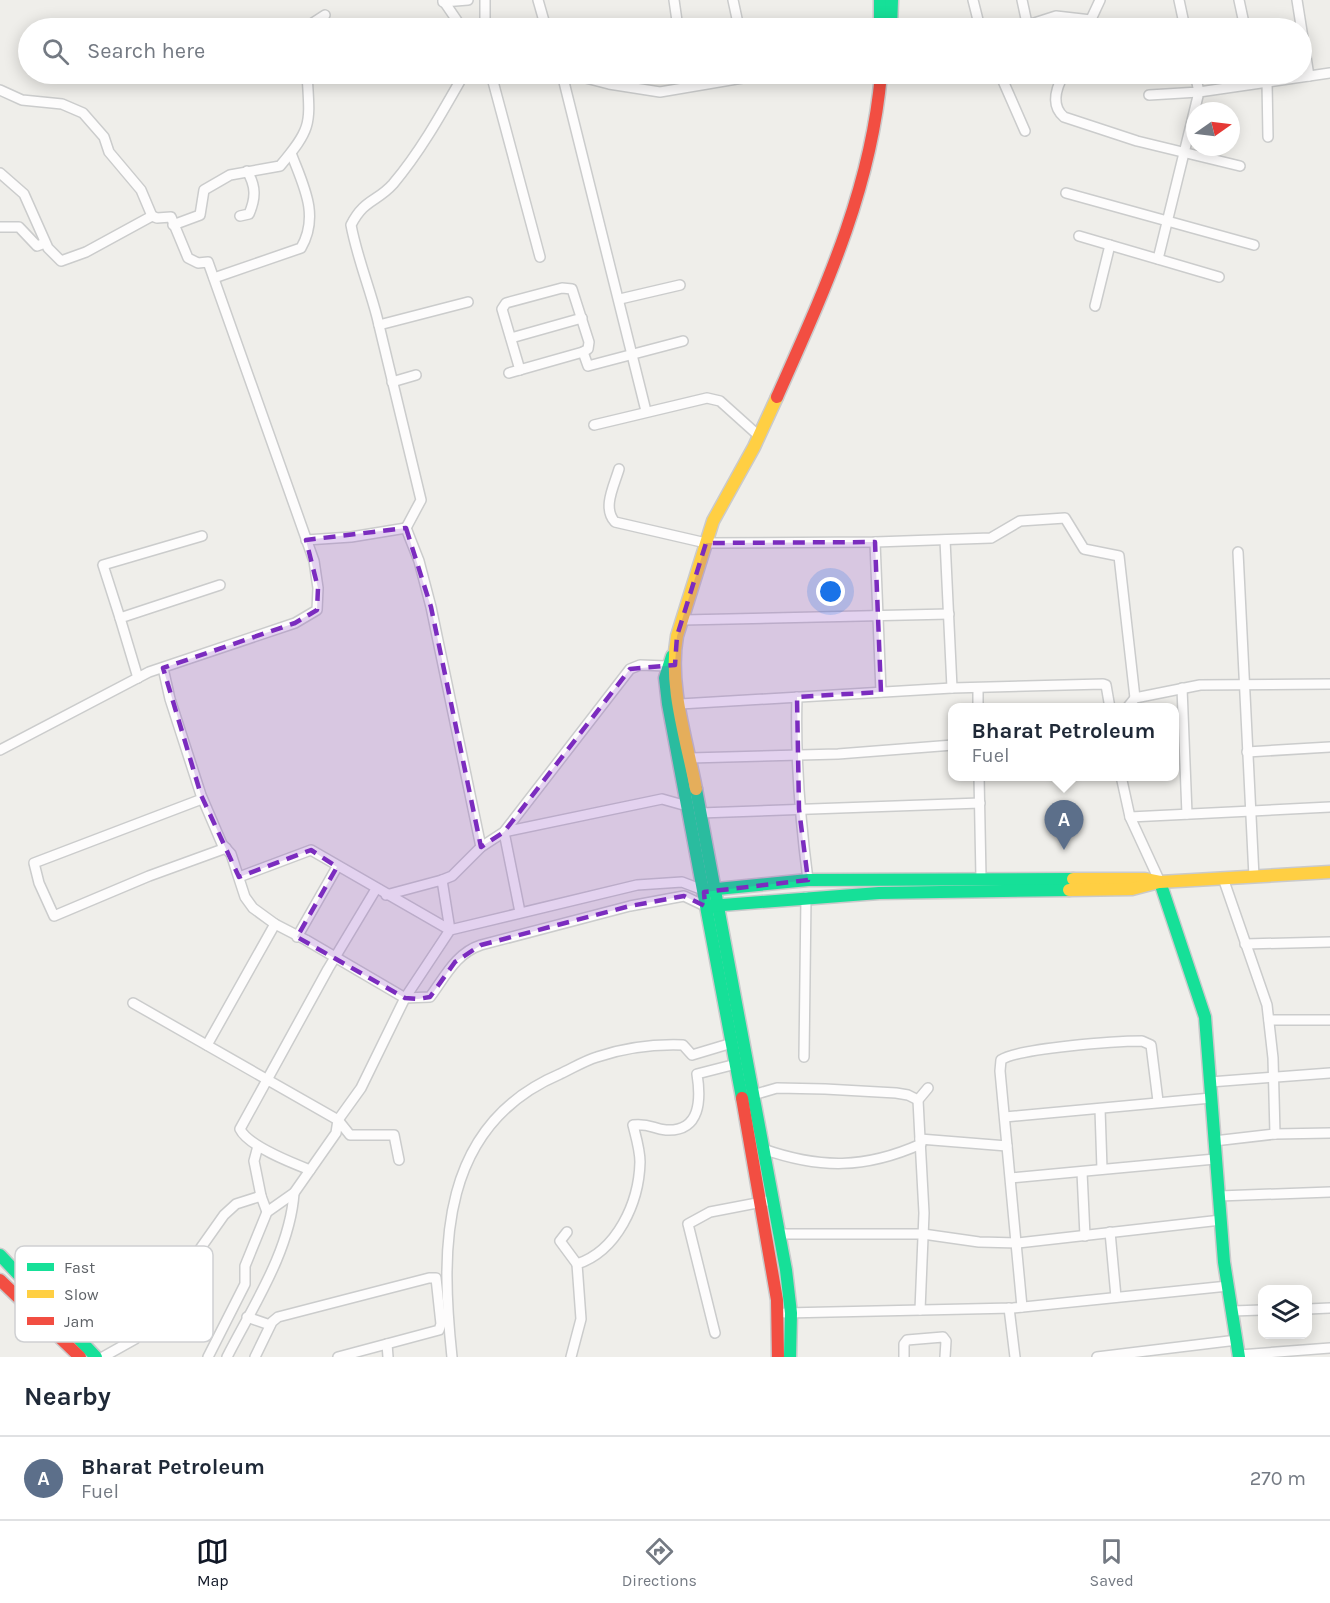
<!DOCTYPE html>
<style>
body{margin:0;font-family:Karla,sans-serif;background:#f2f2f3;color:#1f2937}
.controls{position:absolute;right:18px;bottom:18px;display:grid;overflow:hidden;border-radius:12px;box-shadow:0 3px 15px #0003}
.controls button{width:54px;height:54px;display:grid;place-items:center;padding:0;border:0;border-bottom:2px solid #e0e1e3;background:#fff;color:#1f2937;font:30px sans-serif}
.compass{position:absolute;left:1186px;top:102px;width:54px;height:54px;border-radius:50%;background:#fff;box-shadow:0 3px 15px #0003;rotate:76deg}
.you{position:absolute;left:831px;top:592px;width:21px;height:21px;margin:-15px;border:4px solid #fff;border-radius:50%;background:#1a73e8;box-shadow:0 0 0 9px #1a73e833}
.badge{display:grid;place-items:center;width:39px;height:39px;border-radius:50%;background:#111827;color:#fff;font-size:20px;font-weight:700}
.pin{position:absolute;translate:-50% -50px;filter:drop-shadow(0 2px 3px #0008)}
.pin::after{content:'';position:absolute;top:32px;width:21px;height:18px;background:inherit;clip-path:polygon(0 0,100% 0,50% 100%)}
.popup{position:absolute;left:948px;top:703px;width:231px;height:78px;box-sizing:border-box;display:grid;place-content:center;border-radius:12px;background:#fff;filter:drop-shadow(0 2px 4px #0005);font-size:20px;white-space:nowrap;color:#747a83}
.popup b{font-size:22px;color:#1f2937}
.popup::after{content:'';position:absolute;left:50%;top:100%;margin-left:-12px;border:12px solid transparent;border-top-color:#fff}
.list{margin:0;padding:0;list-style:none}
h2{display:flex;justify-content:space-between;align-items:center;height:78px;margin:0;padding:0 24px;font-size:26px}
h2 small{font-size:20px;font-weight:400;color:#747a83}
.list li{display:grid;grid-template-columns:39px 1fr auto;gap:18px;align-items:center;box-sizing:border-box;height:84px;padding:0 24px;border-top:2px solid #e0e1e3}
.list b{display:block;font-size:22px;white-space:nowrap}
.list p{margin:0;font-size:20px;white-space:nowrap;color:#747a83}
.list em{font-size:20px;font-style:normal;color:#747a83}
.icon{flex:none;width:33px;height:33px;fill:none;stroke:currentColor;stroke-width:2;stroke-linecap:round;stroke-linejoin:round}
.map{position:relative;flex:none;width:1330px;height:1357px;overflow:hidden}
.search{position:absolute;background:#fff;box-shadow:0 3px 15px #0003;left:18px;right:18px;top:18px;height:66px;display:flex;align-items:center;gap:15px;box-sizing:border-box;padding:0 21px;border-radius:33px;color:#747a83;font-size:22px}
.sheet{height:162px;background:#fff}
nav{display:flex;justify-content:space-around;align-items:center;box-sizing:border-box;height:84px;border-top:2px solid #e0e1e3;background:#fff;font-size:16px;color:#747a83}
nav a{display:grid;justify-items:center;gap:3px}
nav .on{color:#111827}
.map>svg:first-child{display:block}
.lines{fill:none;stroke-linecap:round;stroke-linejoin:round}
.street-casing{stroke:#cbcccc;stroke-width:12}
.fast-casing{stroke:#cacacb;stroke-width:15}
.slow-casing{stroke:#cacacb;stroke-width:15}
.jam-casing{stroke:#cacacb;stroke-width:15}
.street{stroke:#fdfcfc;stroke-width:9}
.fast{stroke:#16e098;stroke-width:12}
.slow{stroke:#ffcf43;stroke-width:12}
.jam{stroke:#f24e42;stroke-width:12}
.marked{fill:#7b2cbf;fill-opacity:0.2;stroke:#7b2cbf;stroke-width:4.5;stroke-dasharray:12 8;stroke-linejoin:round}
.key{fill:#fff;stroke:#cfd0d2;stroke-width:1.5}
.key-label{font-size:16px;fill:#5f6368}
</style>
<div class="map">
<svg width="1330" height="1357" viewBox="0 0 1330 1357">
<rect width="100%" height="100%" fill="#efeeea"/>
<g class="lines">
<g class="street-casing">
<g id="street">
<polyline points="443,0 462,28"/>
<polyline points="538,0 546,28"/>
<polyline points="674,0 678,28"/>
<polyline points="733,0 739,28"/>
<polyline points="973,0 980,28"/>
<polyline points="1022,0 1028,28"/>
<polyline points="1179,0 1185,28"/>
<polyline points="1239,0 1245,28"/>
<polyline points="1297,0 1309,76"/>
<polyline points="443,2 468,0"/>
<polyline points="1028,25 1056,16 1091,20"/>
<polyline points="305,28 325,15"/>
<polyline points="485,28 485,0"/>
<polyline points="1087,28 1100,0"/>
<polyline points="491,74 540,257"/>
<polyline points="562,74 646,411"/>
<polyline points="570,74 609,84 660,92 767,74"/>
<polyline points="1000,74 1025,131"/>
<path d="M1064,74C1056,88 1050,105 1064,117L1137,141L1240,166"/>
<polyline points="1267,82 1268,137"/>
<polyline points="0,90 22,100 62,104 83,113 104,137 109,152 141,190 152,216 86,252 61,261 48,248 24,194 0,173"/>
<polyline points="1149,95 1199,92 1195,74"/>
<polyline points="1066,193 1254,245"/>
<path d="M240,216L249,214C256,198 256,186 247,171"/>
<path d="M173,225L200,215L204,190L230,175L280,166C313,127 310,124 307,74"/>
<polyline points="0,227 19,227 37,246 45,243"/>
<polyline points="1079,236 1219,277"/>
<polyline points="1158,259 1199,92 1330,73"/>
<path d="M214,278L301,248C320,215 303,185 291,153"/>
<polyline points="620,299 680,285"/>
<polyline points="1095,306 1110,245"/>
<polyline points="379,325 468,302"/>
<polyline points="511,338 582,318"/>
<polyline points="520,370 502,309 506,303 562,288 572,289 589,342 588,349 583,352"/>
<polyline points="509,373 583,352 588,366 683,341"/>
<polyline points="392,382 416,375"/>
<polyline points="594,425 707,398 720,401 759,436"/>
<path d="M619,469C614,486 602,508 615,522L706,543L875,542L991,538L1020,521L1065,518L1084,549L1119,556L1135,698"/>
<path d="M406,528L421,500C406,439 392,378 377,317C369,286 357,257 351,225C364,199 377,202 393,184C421,151 443,111 464,74"/>
<polyline points="406,528 419,561 431,607 481,847"/>
<polyline points="306,540 351,537 406,528"/>
<polyline points="945,540 952,688"/>
<polyline points="875,542 881,692"/>
<polyline points="1238,552 1254,877"/>
<polyline points="120,618 103,565 202,536"/>
<polyline points="683,620 949,614"/>
<path d="M163,668L170,699L201,795L222,844L231,854L245,897L253,908L275,924L306,940L405,998L430,997C445,977 456,953 481,945L630,906L684,896L705,906"/>
<polyline points="138,678 120,618 220,585"/>
<polyline points="978,688 978,708"/>
<polyline points="1182,688 1187,814"/>
<path d="M797,697C795,759 800,818 808,880"/>
<polyline points="680,704 952,688 1103,684 1106,685 1110,708"/>
<polyline points="1127,708 1135,698 1200,685 1330,684"/>
<polyline points="0,750 149,672 295,623 317,610 318,588 314,561 208,262 198,263 188,258 171,217 157,218 152,216"/>
<polyline points="1247,752 1330,747"/>
<polyline points="690,758 838,754 953,745"/>
<polyline points="979,776 981,878"/>
<polyline points="1121,776 1130,817 1160,882"/>
<polyline points="202,799 34,863 39,883 54,916 149,876 226,848"/>
<polyline points="700,813 980,803"/>
<polyline points="1130,817 1330,807"/>
<polyline points="239,877 311,850 450,930"/>
<polyline points="442,880 452,876 481,847 504,832 630,669 640,665 667,666"/>
<polyline points="386,895 442,880 450,930"/>
<polyline points="520,912 504,832 662,799 687,806"/>
<polyline points="297,937 337,867"/>
<polyline points="1245,944 1330,942"/>
<polyline points="133,1003 338,1120 350,1135 394,1135 399,1160"/>
<polyline points="1269,1020 1330,1020"/>
<polyline points="207,1045 275,924"/>
<polyline points="804,1057 806,897"/>
<polyline points="1210,1082 1330,1073"/>
<polyline points="753,1095 777,1088 825,1089 896,1093 908,1095 918,1100"/>
<polyline points="1100,1109 1102,1169"/>
<polyline points="1005,1117 1211,1098"/>
<polyline points="1275,1134 1330,1133"/>
<polyline points="920,1139 918,1100 928,1088"/>
<polyline points="1214,1141 1275,1134 1273,1058 1267,1005 1223,878"/>
<polyline points="258,1146 254,1161 261,1196"/>
<path d="M763,1149C820,1169 865,1169 921,1144"/>
<path d="M310,1170C292,1163 248,1146 240,1129L328,969L376,889"/>
<polyline points="1082,1172 1085,1236"/>
<polyline points="1011,1178 1215,1159"/>
<polyline points="1219,1196 1330,1192"/>
<polyline points="567,1232 560,1241 577,1264"/>
<polyline points="1110,1232 1116,1297"/>
<polyline points="779,1234 923,1234 979,1242 1018,1243 1221,1220"/>
<path d="M1022,1307L1000,1071L1001,1060C1018,1048 1118,1041 1142,1041L1151,1045L1158,1101"/>
<polyline points="1009,1308 1015,1357"/>
<polyline points="1308,1309 1330,1308"/>
<polyline points="920,1310 924,1213 920,1139 1007,1146"/>
<polyline points="1232,1311 1262,1310"/>
<polyline points="785,1313 1013,1308 1228,1286"/>
<polyline points="247,1317 270,1325"/>
<polyline points="715,1333 688,1224 710,1212 767,1201"/>
<polyline points="387,1344 388,1357"/>
<polyline points="1239,1355 1330,1348"/>
<polyline points="103,1357 135,1339 142,1331 224,1215 236,1204 261,1196 267,1212"/>
<polyline points="208,1357 245,1284 245,1266 267,1212 294,1193 336,1133 338,1120 361,1088 405,998 450,930 637,885 682,882 703,890"/>
<path d="M227,1357C253,1306 290,1251 294,1193"/>
<polyline points="255,1357 272,1322 278,1317 429,1278 436,1278 441,1324 439,1330 338,1357"/>
<path d="M452,1357C440,1246 440,1125 560,1074C573,1068 584,1061 597,1057C624,1048 656,1044 683,1045L692,1055L732,1043"/>
<path d="M571,1357L581,1319L577,1264C617,1251 639,1203 640,1162C640,1150 636,1137 633,1125C650,1123 653,1129 666,1130C701,1132 701,1099 697,1074L736,1064"/>
<polyline points="904,1357 904,1344 907,1340 943,1337 946,1341 945,1357"/>
<polyline points="1097,1357 1237,1340"/>
</g>
</g>
<g class="fast-casing">
<g id="fast">
<polyline points="880,0 880,28"/>
<polyline points="891,28 892,0"/>
<polyline points="672,656 665,678 668,704 742,1098"/>
<polyline points="696,789 786,1270 791,1313 790,1357"/>
<polyline points="1160,882 1205,1017 1224,1262 1239,1357"/>
<polyline points="707,890 808,880 1073,879"/>
<polyline points="710,906 879,893 1069,890"/>
<polyline points="0,1255 96,1357"/>
</g>
</g>
<g class="slow-casing">
<g id="slow">
<path d="M696,789C687,741 668,685 677,636L713,521L754,447L777,397"/>
<polyline points="1073,879 1145,879 1160,882 1330,872"/>
<polyline points="1069,890 1132,889 1159,882"/>
</g>
</g>
<g class="jam-casing">
<g id="jam">
<path d="M777,397C824,291 871,191 881,74"/>
<polyline points="742,1098 777,1300 778,1357"/>
<polyline points="0,1280 80,1357"/>
</g>
</g>
<use href="#street" class="street"/>
<use href="#fast" class="fast"/>
<use href="#slow" class="slow"/>
<use href="#jam" class="jam"/>
</g>
<path class="marked" d="M406,528L431,607L481,847L504,832L630,669L675,665L677,636L706,543L875,542L881,692L797,697L799,809L808,880L704,892L705,906L684,896L630,906L481,945L455,962L430,997L418,999L405,998L297,937L337,867L311,850L239,877L201,795L163,668L295,623L317,610L318,588L306,540Z"/>
<rect x="15" y="1246" width="198" height="96" rx="9" class="key"/>
<rect x="27" y="1263" width="27" height="8" fill="#16e098"/>
<rect x="27" y="1290" width="27" height="8" fill="#ffcf43"/>
<rect x="27" y="1317" width="27" height="8" fill="#f24e42"/>
<g class="key-label">
<text x="64" y="1273">Fast</text>
<text x="64" y="1300">Slow</text>
<text x="64" y="1327">Jam</text>
</g>
</svg>
<div class="controls">
<button><svg class="icon" aria-label="layers" viewBox="0 0 24 24"><path d="M12 4l9 5-9 5-9-5zM3 14l9 5 9-5"/></svg></button>
</div>
<svg class="compass" viewBox="-18 -18 36 36"><path d="M0-13l5 13h-10z" fill="#e53935"/><path d="M0 13l5-13h-10z" fill="#747a83"/></svg>
<div class="you"></div>
<div class="pin badge" style="left:1064px;top:850px;background:#5c6f8a">A</div>
<div class="popup"><b>Bharat Petroleum</b>Fuel</div>
<div class="search"><svg class="icon" aria-label="search" viewBox="0 0 24 24"><circle cx="10" cy="10" r="6"/><path d="M15 15l6 6"/></svg>Search here</div>
</div>
<section class="sheet">
<h2>Nearby<small></small></h2>
<ul class="list">
<li><span class="badge" style="background:#5c6f8a">A</span><div><b>Bharat Petroleum</b><p>Fuel</p></div><em>270 m</em></li>
</ul>
</section>
<nav>
<a class="on"><svg class="icon" aria-label="map" viewBox="0 0 24 24"><path d="M3 6l6-2 6 2 6-2v14l-6 2-6-2-6 2zM9 4v14M15 6v14"/></svg>Map</a>
<a><svg class="icon" aria-label="directions" viewBox="0 0 24 24"><path d="M12 3l9 9-9 9-9-9zM9 14v-3h6M13 9l2 2-2 2"/></svg>Directions</a>
<a><svg class="icon" aria-label="saved" viewBox="0 0 24 24"><path d="M7 4h10v16l-5-4-5 4z"/></svg>Saved</a>
</nav>
